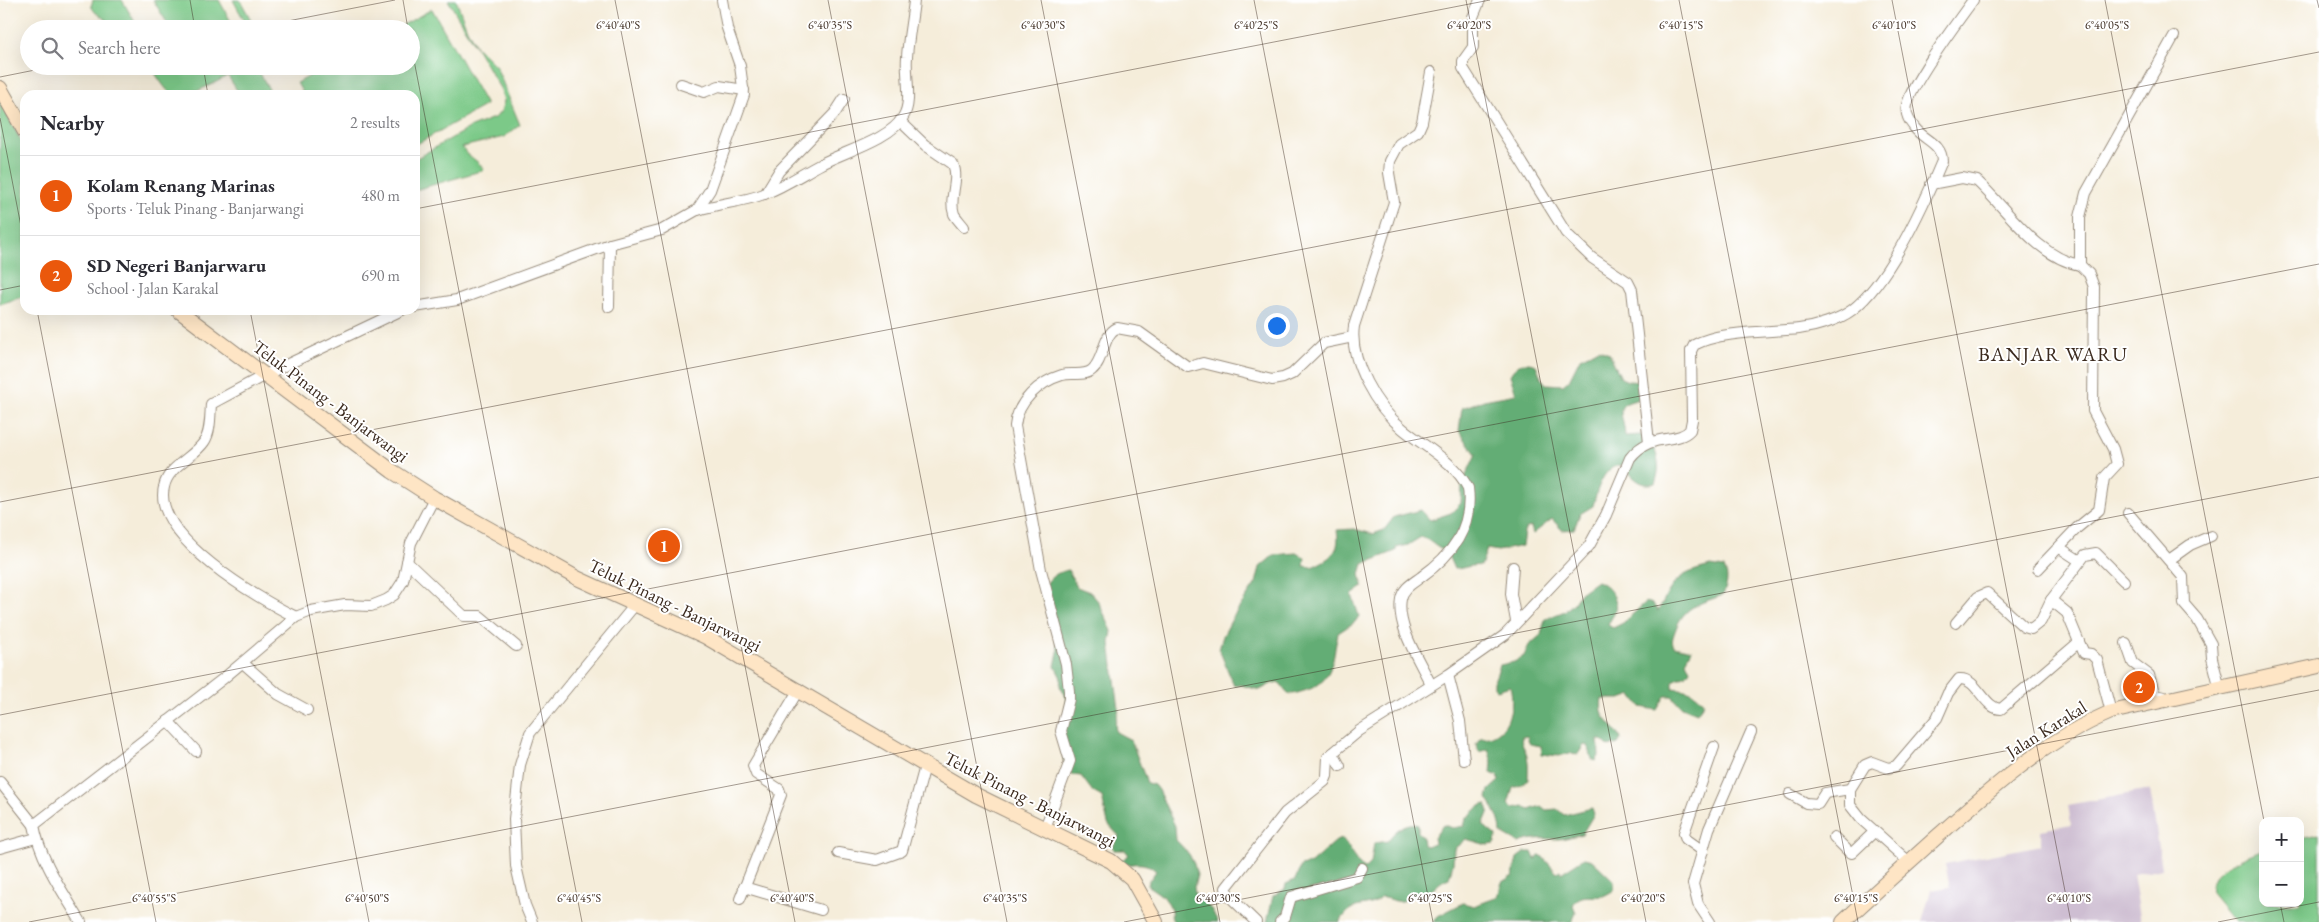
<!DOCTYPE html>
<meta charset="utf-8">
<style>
body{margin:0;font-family:"EB Garamond",serif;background:#f2f2f3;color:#2b2b33}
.controls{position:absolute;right:15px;bottom:15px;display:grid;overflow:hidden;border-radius:10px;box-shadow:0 5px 20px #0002}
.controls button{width:45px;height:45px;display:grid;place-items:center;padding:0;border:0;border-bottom:1px solid #e1e1e2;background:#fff;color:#2b2b33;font:25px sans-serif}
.you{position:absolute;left:1276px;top:325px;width:18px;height:18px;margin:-12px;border:4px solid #fff;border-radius:50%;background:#1a73e8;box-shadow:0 0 0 8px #1a73e833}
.badge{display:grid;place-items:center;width:32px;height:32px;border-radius:50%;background:#ea580c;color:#fff;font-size:16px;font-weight:700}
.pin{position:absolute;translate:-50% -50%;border:2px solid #fff;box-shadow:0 1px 5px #0006}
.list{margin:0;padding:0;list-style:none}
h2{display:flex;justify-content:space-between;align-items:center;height:65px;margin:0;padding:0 20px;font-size:21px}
h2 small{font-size:16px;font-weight:400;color:#7c7c81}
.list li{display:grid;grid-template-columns:32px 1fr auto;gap:15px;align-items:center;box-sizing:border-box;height:80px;padding:0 20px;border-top:1px solid #e1e1e2}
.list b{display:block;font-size:19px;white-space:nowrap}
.list p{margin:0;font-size:16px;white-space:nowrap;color:#7c7c81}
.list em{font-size:16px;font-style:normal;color:#7c7c81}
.icon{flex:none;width:28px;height:28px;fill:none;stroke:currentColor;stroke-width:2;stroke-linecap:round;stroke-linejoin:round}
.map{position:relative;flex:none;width:2319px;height:922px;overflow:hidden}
.search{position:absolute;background:#fff;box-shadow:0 5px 20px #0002;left:20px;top:20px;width:400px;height:55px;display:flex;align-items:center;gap:12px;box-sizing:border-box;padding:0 18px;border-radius:28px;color:#7c7c81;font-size:19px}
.panel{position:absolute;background:#fff;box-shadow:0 5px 20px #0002;left:20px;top:90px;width:400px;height:225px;border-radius:15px}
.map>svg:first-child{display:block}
.industrial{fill:#cebed2}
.green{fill:#7bc988;stroke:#5b7a53}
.forest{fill:#64ad74;stroke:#506c49}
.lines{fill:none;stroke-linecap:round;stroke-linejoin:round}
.minor-casing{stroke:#988c7c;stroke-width:12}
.secondary-casing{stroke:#988c7c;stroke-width:16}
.minor{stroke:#fff;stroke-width:10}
.secondary{stroke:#fee5c5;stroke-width:14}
.ticks{fill:none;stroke:#3b2a1e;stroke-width:1;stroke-opacity:0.45}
.labels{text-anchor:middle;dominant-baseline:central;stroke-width:4;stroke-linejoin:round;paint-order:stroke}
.street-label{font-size:18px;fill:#3b2a1e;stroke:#fff}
.quarter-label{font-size:20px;letter-spacing:1px;fill:#3b2a1e;stroke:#fff}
.ticks-label{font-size:12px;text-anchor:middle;fill:#3b2a1e;stroke:#fff;stroke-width:4;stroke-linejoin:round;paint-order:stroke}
</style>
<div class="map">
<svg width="2319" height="922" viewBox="0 0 2319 922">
<rect width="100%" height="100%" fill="#fff"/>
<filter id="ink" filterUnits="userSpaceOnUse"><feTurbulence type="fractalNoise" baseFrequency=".02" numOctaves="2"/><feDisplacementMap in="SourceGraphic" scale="10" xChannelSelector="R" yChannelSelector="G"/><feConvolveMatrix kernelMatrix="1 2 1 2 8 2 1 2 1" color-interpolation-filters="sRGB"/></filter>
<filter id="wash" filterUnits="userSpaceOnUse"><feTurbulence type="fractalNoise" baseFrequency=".0096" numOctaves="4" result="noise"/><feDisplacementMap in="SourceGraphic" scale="20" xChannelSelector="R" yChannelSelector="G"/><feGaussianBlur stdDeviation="1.12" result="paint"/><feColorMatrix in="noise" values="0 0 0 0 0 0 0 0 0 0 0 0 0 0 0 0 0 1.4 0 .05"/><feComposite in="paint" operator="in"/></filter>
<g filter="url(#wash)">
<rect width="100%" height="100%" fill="#f5edda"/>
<polygon class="industrial" points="2150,790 2162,868 2133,874 2141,922 1922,922 1931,890 1950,887 1945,864 2041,845 2041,830 2071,824 2068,805"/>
<g class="green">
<polygon points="93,0 122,0 139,29 119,29 95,12 91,6"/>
<polygon points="153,0 219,0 235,29 171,29"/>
<polygon points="233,0 240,0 256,29 249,29"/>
<path d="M448,0H456L467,29L476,46L496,66L520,125L504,137L462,147C468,158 478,159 484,170L415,190V159L471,127L496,117L501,111L504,101L501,90Z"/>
<polygon points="432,9 486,105 415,145 415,95 304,95 297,83 328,66 411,66 411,29 396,29"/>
<path d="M150,66H256L272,95H240L228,76C215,82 181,103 169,92C162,85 156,74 150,66Z"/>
<polygon points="0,102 25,148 25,296 0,304"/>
<path d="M2319,834V922H2235L2211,893C2205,869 2246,857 2263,849V903H2300V838Z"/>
</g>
<g class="forest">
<path d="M1599,349L1609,353L1621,378L1628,381L1643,382L1645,398C1610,405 1623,409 1625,436L1642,435C1658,446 1662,467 1655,483C1639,488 1632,475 1622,465C1603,465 1597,491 1593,506L1580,514L1574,529L1562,530L1552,519L1533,534L1531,527L1527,528L1524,532L1522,546L1498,551L1487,549L1481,566C1471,564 1464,569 1454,569L1446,551C1435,548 1431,540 1421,537L1408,545L1396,548V551L1363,564L1360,574L1363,587L1352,595L1359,616L1355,622L1338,633C1332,660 1334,683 1304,691C1300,692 1295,694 1292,694C1285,694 1284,685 1278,682L1271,684L1260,690L1241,685L1234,686L1219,649L1223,636L1233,617L1256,583L1260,567L1274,555L1296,553L1305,557L1304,566L1312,567C1331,558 1341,552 1337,530L1354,529L1373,534L1384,530L1394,517L1421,510L1430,520L1451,513L1461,503L1462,484L1476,454L1459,431L1462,408L1484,400L1516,394L1510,375C1515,365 1525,360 1536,365L1541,378L1546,384L1563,385L1569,380L1580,358Z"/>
<path d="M1711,566L1724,568C1729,577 1727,585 1723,595C1700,604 1684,605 1675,631C1673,637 1671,641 1674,646L1692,650L1686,661L1690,670L1686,675L1673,681V688C1687,690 1695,691 1704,703L1697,713L1682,707L1672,696H1665L1657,710L1641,707L1632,695L1621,699H1602C1598,720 1614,723 1621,739L1618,744L1609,747L1602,740H1598L1599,756L1596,761L1592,759L1588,746L1584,745L1578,754L1570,753L1559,756L1542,754L1541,746L1530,744L1527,736L1522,737C1520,744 1524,746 1526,753C1529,761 1528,771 1528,779L1521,785L1513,788L1508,804L1513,808L1524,806L1529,810L1541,806L1546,810L1557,809L1564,815L1592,808L1594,814L1582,834C1575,835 1566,839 1558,839C1542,839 1535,837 1519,843L1501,833C1500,816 1494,810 1487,798L1489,790L1499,781L1498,776L1491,773L1492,762L1488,749L1479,752L1476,744L1480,738C1507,739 1516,708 1510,686L1497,690L1494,687V681L1500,665L1514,662L1524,656L1529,645L1541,635L1545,619L1565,611L1574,603L1580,593L1597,581C1607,584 1619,599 1616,610C1614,615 1610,620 1608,625L1613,628L1623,623L1646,602L1653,604L1658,611C1674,581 1676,574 1711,566Z"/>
<path d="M1068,570L1077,587L1090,592L1098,601L1112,631L1110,643L1119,709L1115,723L1116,732L1131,740L1147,783L1154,785L1158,790L1175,826L1176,840L1189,854L1194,864L1197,875L1194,887L1195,894L1211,909L1218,922H1174C1170,917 1172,916 1171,910C1169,899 1157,892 1148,886L1149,881L1156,871C1147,862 1136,863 1125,865L1121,861L1129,855L1125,850H1114L1113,847L1119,836L1108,824L1102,797L1093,792L1081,776L1072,775L1065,764L1060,745L1067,699L1060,686L1061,678L1055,666L1058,652L1052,606L1044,601C1041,584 1052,573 1068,570Z"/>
<path d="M1486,804L1489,811L1483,825L1496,836L1495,844L1487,845L1466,839L1454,849L1453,864L1449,878C1441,881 1439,884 1433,889C1429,892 1423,893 1419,894C1399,902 1404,904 1382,897C1368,912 1355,897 1340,922H1267L1273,896L1285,889L1286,884L1295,880L1301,866L1311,863L1336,841L1341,839C1352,846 1353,863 1365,869L1371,863L1374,843L1388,841C1393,832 1407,820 1418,825V832L1422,836L1423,845L1426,846L1435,843L1434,838L1443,825L1453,828L1464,826L1466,818C1475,813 1476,806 1486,804Z"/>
<path d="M1525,852H1532L1535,859L1541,855L1557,873L1560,871L1561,873L1584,858L1592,860L1614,881V890C1611,892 1606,895 1603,896C1591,898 1580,892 1573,905L1576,913L1572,922H1433L1438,916L1463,903L1474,906L1498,897L1502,882L1513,876L1517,858Z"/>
</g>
</g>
<g filter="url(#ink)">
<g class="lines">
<g class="minor-casing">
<g id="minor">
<polyline points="1480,0 1473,17 1473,47 1463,61 1463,68 1566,233 1592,258 1628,282 1632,290 1649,442"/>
<path d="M1431,72L1422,122L1418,131L1399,144L1390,161L1389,173L1394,202L1354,326C1349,361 1376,407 1403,429C1425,447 1455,462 1468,488C1473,528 1452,555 1421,577C1413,583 1403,588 1401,599C1396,627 1420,661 1431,685"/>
<polyline points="681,84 704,92 719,86 744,90"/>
<path d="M900,121L925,145L953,164C960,180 948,198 954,214C956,218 961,223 964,227"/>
<path d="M1931,184L1962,178L1977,181C2007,209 2038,258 2080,265"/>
<polyline points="765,194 779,171 835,113 844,99"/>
<path d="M698,210C720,203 743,202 764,194C785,186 802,174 821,164C843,152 891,139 903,117C913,102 905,75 907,57C908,39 912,20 914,1"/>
<polyline points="415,307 457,300 610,244 662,230 697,210 710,190 744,95 740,66 727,28 722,0"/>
<polyline points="609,307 610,244"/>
<polyline points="2128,513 2183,577 2184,604 2197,619 2211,644 2212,658 2220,689"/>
<polyline points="2060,548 2080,561"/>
<polyline points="2169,560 2190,545 2211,536"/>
<polyline points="407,562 464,616 480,616 516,646"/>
<polyline points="1513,567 1511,594 1516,621"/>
<polyline points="2038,569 2077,528 2099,510 2104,478 2117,464 2113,449 2093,411 2094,287 2089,274 2080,265 2080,217 2086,193 2174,36"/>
<path d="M296,617C259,599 152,537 164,487C168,466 193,458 204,442C211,432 210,416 211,404L265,375L402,310"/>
<polyline points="1956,623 1978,597 1987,593 2024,627 2031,629 2041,621 2051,600"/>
<polyline points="2079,642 2084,653 2091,654 2097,660 2111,712"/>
<polyline points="2126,643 2133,663 2149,675 2155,695 2164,697 2166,700"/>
<polyline points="243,663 278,694 307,710"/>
<polyline points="1448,675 1460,721 1464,760"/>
<polyline points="168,721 196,751"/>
<polyline points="1333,753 1340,766"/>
<polyline points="0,782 34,825"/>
<polyline points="1790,794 1806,803 1818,804 1825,793 1850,789"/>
<path d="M1045,828L1070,761L1061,731L1069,699V691L1066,664L1041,570L1015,426C1017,402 1039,382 1062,375C1071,372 1084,377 1092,370C1104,360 1103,334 1117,328L1139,332L1188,367L1203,363L1272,380L1283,378L1292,374L1324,343L1353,337"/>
<polyline points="1834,837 1849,852 1852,853 1874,832"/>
<polyline points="0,848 36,838"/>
<polyline points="1703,851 1686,839 1684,833 1714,747"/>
<polyline points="838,853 877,860 902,851 925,766"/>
<path d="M1909,862L1861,819L1850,805V789L1865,765L1872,762L1888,768L1896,766L1937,718L1948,693L1959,679C1977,677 1984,709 2001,709L2079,642L2067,613L2051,600L2085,555L2096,553L2124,581"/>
<polyline points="744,887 821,910"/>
<polyline points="740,899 781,795 779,789 756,774 753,766 799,689"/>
<path d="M81,922C63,892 40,860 34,825L224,678L296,617L311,611L345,605L371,606L386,600L394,595L403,581L411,543L434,498"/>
<polyline points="532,922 525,905 516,866 514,819 520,765 530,733 634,606"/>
<path d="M1256,922L1228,895L1226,888L1285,813L1325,781L1327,776L1328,757L1359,731L1448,675L1505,635L1589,546L1606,515L1630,458C1651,431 1676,445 1690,430L1692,420L1691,351L1694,345C1719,331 1770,332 1799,329C1815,327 1839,320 1852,310C1889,282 1924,204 1942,161C1942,143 1923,140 1914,127C1909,121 1905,113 1907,105C1912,82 1958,21 1973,0"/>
<polyline points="1280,922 1285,917 1291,897 1357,877 1362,868"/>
<polyline points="1710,922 1698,904 1693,884 1709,829 1751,732"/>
</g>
</g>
<g class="secondary-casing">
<g id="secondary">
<polyline points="0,88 25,132"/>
<polyline points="178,310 392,471 434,498 577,578 706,637 976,795 1111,861 1132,879 1156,922"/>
<path d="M1843,922C1874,893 1907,864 1939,835C1992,788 2045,740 2111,712L2319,666"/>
</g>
</g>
<use href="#minor" class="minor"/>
<use href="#secondary" class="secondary"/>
</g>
</g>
<path class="ticks" d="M190,0L195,29M403,0L408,29M615,0L795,922M828,0L1007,922M1041,0L1220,922M1254,0L1433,922M1466,0L1646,922M1679,0L1858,922M1892,0L2071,922M2105,0L2264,821M2317,0L2319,8M247,29L395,0M411,45L582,922M203,66L208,95M0,77L55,66M0,118L25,247M415,209L1490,0M0,290L25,285M37,310L156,922M250,310L369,922M0,502L2319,52M0,715L2319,264M2280,903L2284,922M29,922L2319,477M1124,922L2319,690M2218,922L2319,902"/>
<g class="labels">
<g class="street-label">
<text transform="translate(331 401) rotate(37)">Teluk Pinang - Banjarwangi</text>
<text transform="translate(675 605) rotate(26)">Teluk Pinang - Banjarwangi</text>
<text transform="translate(2046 729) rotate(-32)">Jalan Karakal</text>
<text transform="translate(1030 799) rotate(27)">Teluk Pinang - Banjarwangi</text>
</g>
<g class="quarter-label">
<text x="2053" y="354">BANJAR WARU</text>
</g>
</g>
<g class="ticks-label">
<text x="618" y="29">6°40'40"S</text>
<text x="830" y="29">6°40'35"S</text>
<text x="1043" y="29">6°40'30"S</text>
<text x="1256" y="29">6°40'25"S</text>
<text x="1469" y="29">6°40'20"S</text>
<text x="1681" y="29">6°40'15"S</text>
<text x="1894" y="29">6°40'10"S</text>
<text x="2107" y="29">6°40'05"S</text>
<text x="154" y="902">6°40'55"S</text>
<text x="367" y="902">6°40'50"S</text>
<text x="579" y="902">6°40'45"S</text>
<text x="792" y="902">6°40'40"S</text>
<text x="1005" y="902">6°40'35"S</text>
<text x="1218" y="902">6°40'30"S</text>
<text x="1430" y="902">6°40'25"S</text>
<text x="1643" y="902">6°40'20"S</text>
<text x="1856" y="902">6°40'15"S</text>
<text x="2069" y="902">6°40'10"S</text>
</g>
</svg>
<div class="controls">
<button>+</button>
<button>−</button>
</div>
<div class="you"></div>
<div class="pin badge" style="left:664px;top:546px">1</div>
<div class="pin badge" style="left:2139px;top:687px">2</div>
<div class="search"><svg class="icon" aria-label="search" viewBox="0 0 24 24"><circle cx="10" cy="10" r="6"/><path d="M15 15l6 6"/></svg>Search here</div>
<section class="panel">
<h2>Nearby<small>2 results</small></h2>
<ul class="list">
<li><span class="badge">1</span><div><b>Kolam Renang Marinas</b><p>Sports · Teluk Pinang - Banjarwangi</p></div><em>480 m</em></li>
<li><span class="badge">2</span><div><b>SD Negeri Banjarwaru</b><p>School · Jalan Karakal</p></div><em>690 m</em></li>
</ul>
</section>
</div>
